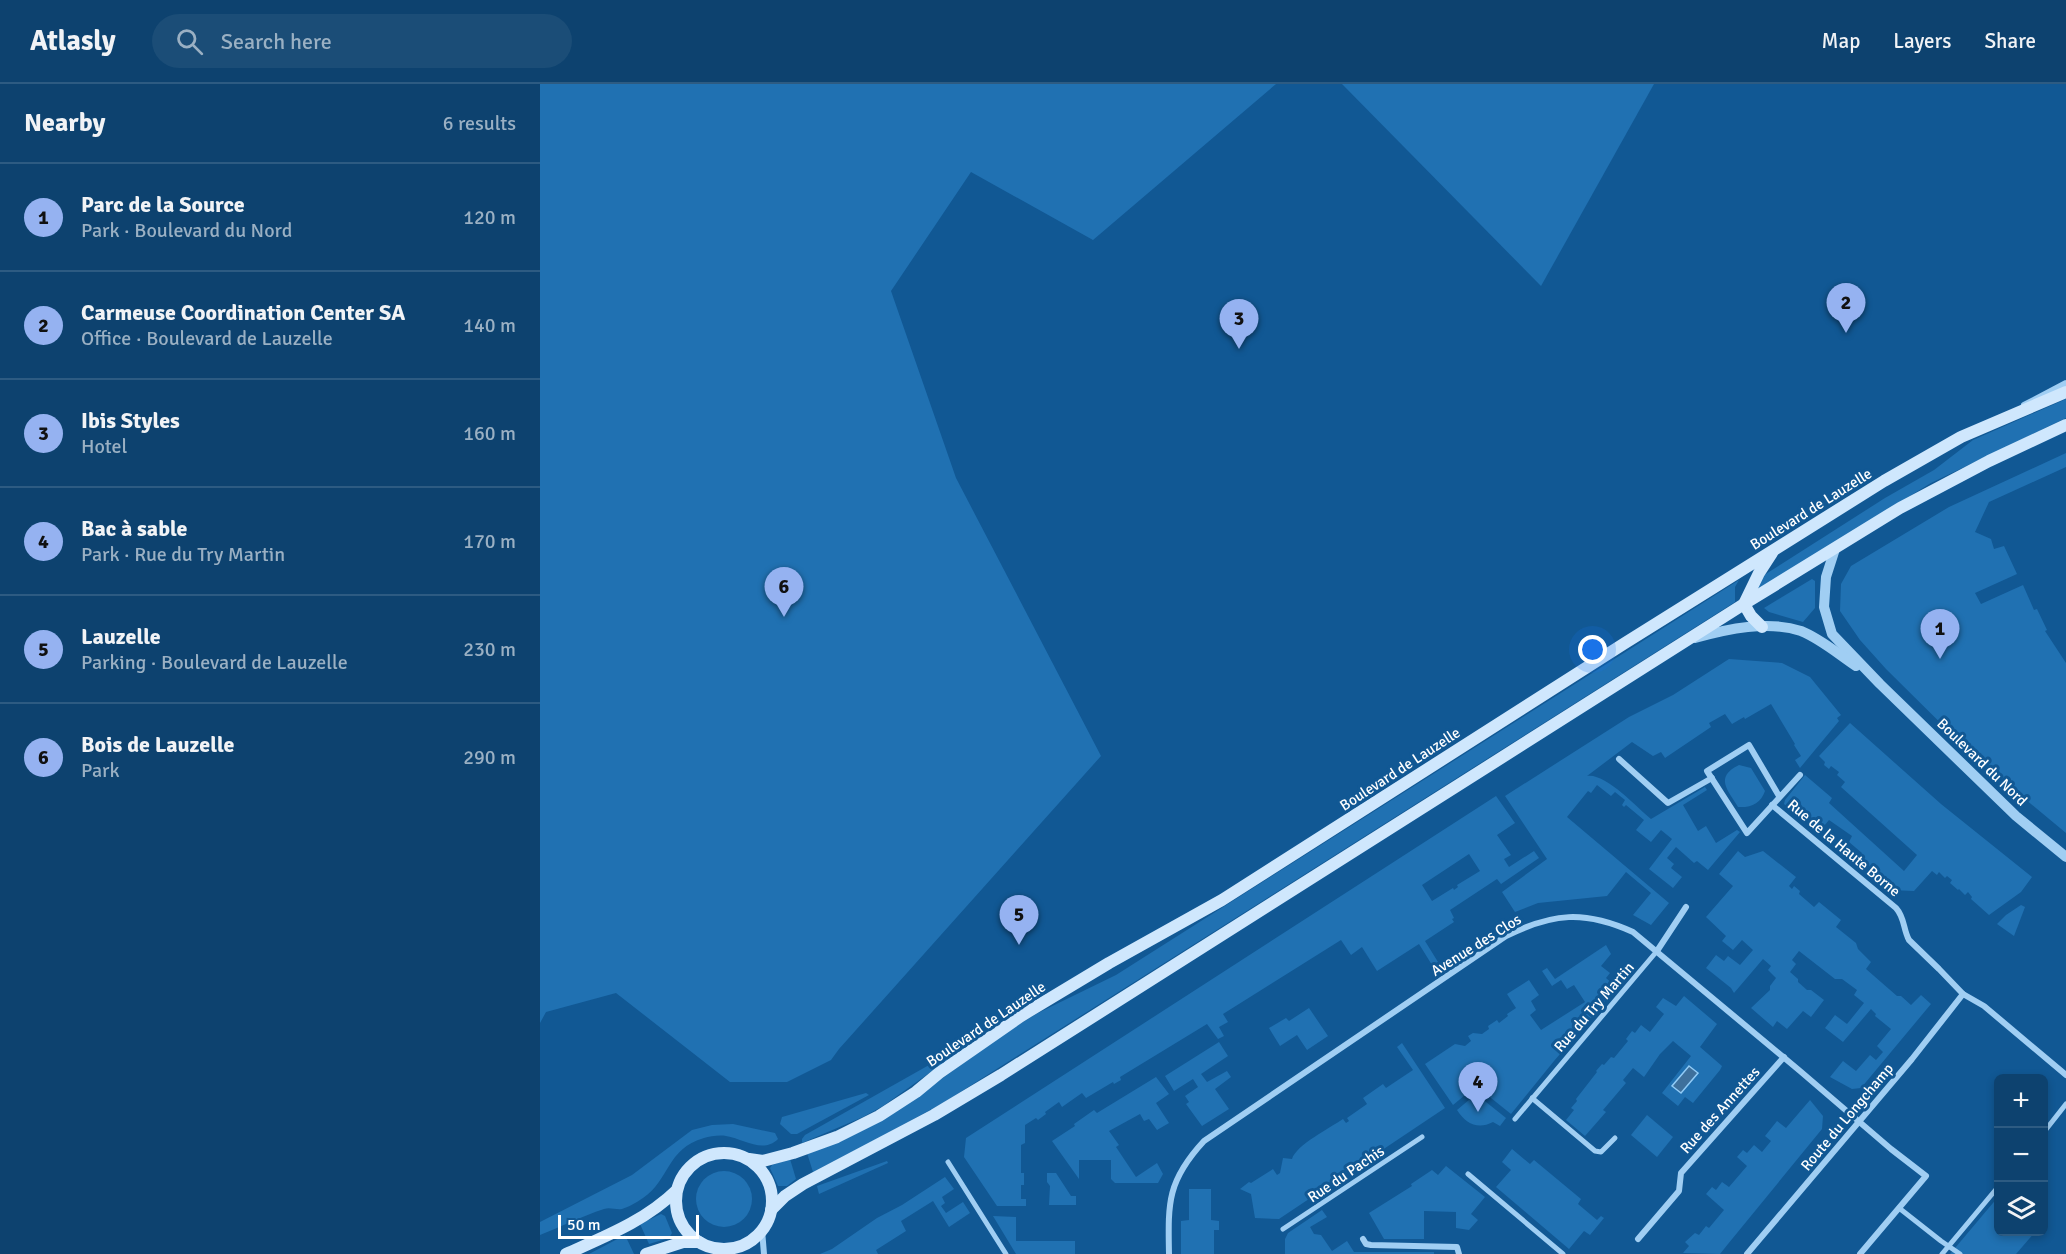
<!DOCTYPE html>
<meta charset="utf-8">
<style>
body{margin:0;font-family:Signika,sans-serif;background:#1b4d77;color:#f1f3f6}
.controls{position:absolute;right:18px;bottom:18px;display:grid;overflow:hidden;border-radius:9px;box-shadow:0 3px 9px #0003}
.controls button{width:54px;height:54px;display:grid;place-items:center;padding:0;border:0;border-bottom:2px solid #2d5b82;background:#0d426f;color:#f1f3f6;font:30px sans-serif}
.scale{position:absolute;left:18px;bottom:15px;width:141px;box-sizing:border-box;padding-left:6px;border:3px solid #fff;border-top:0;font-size:16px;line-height:21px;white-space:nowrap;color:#fff;-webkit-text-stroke:4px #115894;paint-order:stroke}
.you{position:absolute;left:1053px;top:566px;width:21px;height:21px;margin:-15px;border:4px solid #fff;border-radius:50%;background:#1a73e8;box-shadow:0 0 0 9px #1a73e833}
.badge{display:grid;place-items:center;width:39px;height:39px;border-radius:50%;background:#95b2f1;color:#111;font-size:20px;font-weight:700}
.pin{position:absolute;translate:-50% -50px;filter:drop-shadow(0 2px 3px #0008)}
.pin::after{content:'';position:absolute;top:32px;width:21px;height:18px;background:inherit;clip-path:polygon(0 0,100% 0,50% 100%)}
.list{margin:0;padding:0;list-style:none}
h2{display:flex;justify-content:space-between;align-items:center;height:78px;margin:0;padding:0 24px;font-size:26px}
h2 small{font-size:20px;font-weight:400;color:#9ab0c3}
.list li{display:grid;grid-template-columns:39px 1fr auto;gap:18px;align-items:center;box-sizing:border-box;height:108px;padding:0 24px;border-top:2px solid #2d5b82}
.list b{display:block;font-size:22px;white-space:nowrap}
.list p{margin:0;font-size:20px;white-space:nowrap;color:#9ab0c3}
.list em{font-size:20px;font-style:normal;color:#9ab0c3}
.icon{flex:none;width:33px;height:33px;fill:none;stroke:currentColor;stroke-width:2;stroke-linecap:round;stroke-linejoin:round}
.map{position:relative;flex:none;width:1526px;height:1170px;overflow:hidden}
header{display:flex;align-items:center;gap:36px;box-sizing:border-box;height:84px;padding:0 30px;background:#0d426f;border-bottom:2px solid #2d5b82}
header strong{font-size:28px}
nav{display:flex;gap:33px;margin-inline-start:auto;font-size:21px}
.search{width:420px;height:54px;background:#1b4d77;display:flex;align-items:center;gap:15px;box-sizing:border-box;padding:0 21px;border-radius:33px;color:#9ab0c3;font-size:22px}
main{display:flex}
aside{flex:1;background:#0d426f}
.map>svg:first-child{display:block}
.green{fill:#2071b2;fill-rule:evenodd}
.water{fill:#3e709c;stroke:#91cbf6;stroke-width:1.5}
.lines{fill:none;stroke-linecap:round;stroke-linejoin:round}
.pedestrian{stroke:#a0cef3;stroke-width:5}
.minor{stroke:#a0cef3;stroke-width:6}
.tertiary{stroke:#a0cef3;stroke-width:10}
.secondary{stroke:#cfe7fd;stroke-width:12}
.labels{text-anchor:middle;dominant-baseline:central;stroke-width:6;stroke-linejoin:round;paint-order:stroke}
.street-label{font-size:15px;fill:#fff;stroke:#115894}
</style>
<header>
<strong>Atlasly</strong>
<div class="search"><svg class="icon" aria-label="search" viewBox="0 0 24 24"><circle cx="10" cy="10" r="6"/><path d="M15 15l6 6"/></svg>Search here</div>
<nav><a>Map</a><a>Layers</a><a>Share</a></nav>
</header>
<main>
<aside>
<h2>Nearby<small>6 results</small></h2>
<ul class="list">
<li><span class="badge">1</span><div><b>Parc de la Source</b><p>Park · Boulevard du Nord</p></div><em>120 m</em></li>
<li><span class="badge">2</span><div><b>Carmeuse Coordination Center SA</b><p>Office · Boulevard de Lauzelle</p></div><em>140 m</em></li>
<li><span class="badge">3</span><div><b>Ibis Styles</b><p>Hotel</p></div><em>160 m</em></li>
<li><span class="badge">4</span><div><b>Bac à sable</b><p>Park · Rue du Try Martin</p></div><em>170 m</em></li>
<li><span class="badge">5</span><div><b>Lauzelle</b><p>Parking · Boulevard de Lauzelle</p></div><em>230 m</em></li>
<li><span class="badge">6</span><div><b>Bois de Lauzelle</b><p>Park</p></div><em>290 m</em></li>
</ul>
</aside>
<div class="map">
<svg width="1526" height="1170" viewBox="0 0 1526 1170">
<rect width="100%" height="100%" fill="#115894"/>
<g class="green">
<polygon points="0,0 736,0 553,156 431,88 351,207 416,394 561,672 299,965 291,976 247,998 190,998 76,909 6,928 0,939"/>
<polygon points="802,0 1114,0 1001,202"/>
<polygon points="1526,315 1526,334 1391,399 1217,506 1221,493 1345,414 1394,386 1433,356"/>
<polygon points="1526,369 1526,383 1449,418 1435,448 1451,455 1454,465 1464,462 1477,490 1435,509 1441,520 1483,501 1494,526 1497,525 1507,546 1505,547 1526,579 1526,749 1438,676 1346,585 1320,556 1300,527 1301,500 1311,482 1409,423"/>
<polygon points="1272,495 1275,497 1275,524 1263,538 1229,528 1224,524"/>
<polygon points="1199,496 1195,503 1195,518 403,1019 333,1057 273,1088 267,1069 366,1021 463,950 498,929 576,891"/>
<path d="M1189,575L1242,579L1270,593L1301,631L1297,634L1299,637L1260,684L1255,676L1261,672L1254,661L1255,660L1231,620L1205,635L1204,633L1192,640L1185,630L1169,639L1171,643L1125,674L1121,668L1113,672L1092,658L1047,692C1066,689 1096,723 1111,735L1165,703L1167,706L1143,721L1158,747L1166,742L1176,759L1197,746L1200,748L1168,786L1157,777L1154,779L1136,763L1127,774L1134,780L1131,784L1142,793L1133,804L1109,785L1132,755L1121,746L1111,758L1096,746L1104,736L1086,721L1084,723L1082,721L1085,716L1075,708L1071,712L1057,701L1051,709L1048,707L1027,733L1129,819L1111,841L1093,831L1111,809L1086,788L1067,812L998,819L975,828L962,808L1007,775L965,712L1089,633L1133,611Z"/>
<polygon points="1310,639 1401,720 1492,793 1481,808 1449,831 1431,815 1432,813 1428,808 1425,811 1419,805 1418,806 1410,799 1412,796 1407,792 1405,794 1399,788 1397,791 1392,787 1374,807 1351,806 1315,777 1322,769 1309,758 1312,752 1289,736 1279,748 1244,720 1245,716 1265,691 1292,714 1289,719 1364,787 1377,771 1301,703 1305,698 1297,691 1299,688 1291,682 1289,685 1284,681 1285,678 1279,672"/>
<path d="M1199,681L1211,684L1225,707C1221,719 1211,724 1198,723C1188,706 1174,693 1199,681Z"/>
<path d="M956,712L975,739L957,751L971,771L964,775L969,783L994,767L999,774L961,800L957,795L910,826L914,834L912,835L914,838L885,857L898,878L892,881L879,860L837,887L822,863L811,871L801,856L683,930L688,938L679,943L684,952L678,955L667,940L580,993L581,996L574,1000L573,998L546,1014L542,1009L522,1023L519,1018L505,1028L506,1030L498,1036L496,1034L485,1041V1059L481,1061V1089H484V1101H481V1115H486V1122H457L424,1073L426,1054ZM929,770L940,787L917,801L918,803L914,806L913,804L892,817L882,801Z"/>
<polygon points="1198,767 1205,773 1223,767 1256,793 1249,802 1252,805 1254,802 1260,807 1259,810 1274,823 1279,818 1301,836 1296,843 1316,859 1318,865 1331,878 1326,885 1357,912 1361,912 1371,921 1381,911 1391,920 1321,1004 1312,1005 1290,993 1303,977 1316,987 1330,971 1336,976 1343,968 1337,962 1351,945 1335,932 1336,930 1331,925 1303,958 1285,944 1295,931 1307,940 1324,919 1314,911 1317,906 1302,895 1295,895 1259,867 1252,876 1256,880 1250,888 1258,895 1258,898 1267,906 1271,906 1284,916 1271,933 1263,927 1247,945 1237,937 1233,943 1211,924 1230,906 1230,902 1236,894 1228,886 1231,882 1223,875 1194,909 1191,904 1166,884 1176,871 1184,877 1188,872 1200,881 1213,866 1202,856 1193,866 1182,857 1186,852 1166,833 1193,802 1179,790"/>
<polygon points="1481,821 1485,823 1474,852 1457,840 1466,831"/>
<polygon points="1066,861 1071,870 1061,882 1070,889 1066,894 1075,902 1079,897 1081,899 1014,977 971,1030 936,1002 913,1021 885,980 915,960 925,962 931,957 928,952 933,949 942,950 949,945 948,942 957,936 959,939 968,932 967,930 976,924 967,910 989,896 999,911 991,917 996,926 990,931 1001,946 1045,918 1034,901 1027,905 1021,896 1012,902 1002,887 1007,884 1015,895"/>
<polygon points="1144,912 1177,940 1160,963 1182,982 1180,986 1153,1019 1145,1013 1138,1022 1122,1009 1151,972 1133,957 1120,970 1104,993 1093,984 1083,996 1086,999 1063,1026 1066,1028 1045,1052 1026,1036 1034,1026 1031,1024 1037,1017 1036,1015 1057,988 1056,987 1062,980 1064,981 1071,973 1074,974 1088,957 1086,955 1092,947 1095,949 1101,941 1110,948 1124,930 1116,923 1123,914 1136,922"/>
<polygon points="769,924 788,952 767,966 757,951 740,962 729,944 746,934 749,937"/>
<polygon points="444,950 343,1022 323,1033 262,1059 262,1055 265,1051"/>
<polygon points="679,958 688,972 661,990 667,998 687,987 691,993 675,1005 689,1025 662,1042 646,1020 649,1018 645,1012 658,1003 653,995 634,1007 625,992"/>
<path d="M862,959L905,1024L739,1135L715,1134L711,1110L700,1105L709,1098L711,1099L733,1085L737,1091L740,1089L743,1074L752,1075C756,1061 790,1044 803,1035L806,1039L809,1037L807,1034L827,1020L823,1014L843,1000L846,1004L873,986L857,963Z"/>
<polygon points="616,993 629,1010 616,1019 629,1039 617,1046 609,1035 604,1037 600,1030 569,1047 579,1061 576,1063 596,1093 617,1079 623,1090 618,1099 575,1099 571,1095 571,1076 539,1076 539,1095 512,1057 535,1042 534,1040 554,1026 557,1029"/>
<polygon points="326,1009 329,1011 257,1050 251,1050 240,1040 242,1033"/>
<path d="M936,1010L966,1034L960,1042L953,1038C938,1046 926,1040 917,1026Z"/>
<polygon points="1270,1016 1283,1032 1282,1045 1188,1160 1180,1170 1143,1169 1149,1162 1145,1158 1155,1149 1159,1151 1166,1142 1169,1144 1184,1126 1166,1110 1172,1103 1176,1106 1182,1098 1189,1103 1207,1082 1197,1073 1203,1066 1207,1069 1214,1061 1222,1068 1231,1057 1225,1052 1237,1037 1246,1044"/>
<polygon points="1107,1031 1133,1053 1117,1073 1091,1051"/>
<path d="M193,1040L235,1049L238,1055C223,1070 204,1055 186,1052C180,1051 170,1052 164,1054C126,1065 130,1096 103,1114C97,1118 89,1123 82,1125C76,1126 70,1123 64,1125C42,1132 21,1143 0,1151V1138L92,1091L152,1046L172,1041Z"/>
<polygon points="972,1065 990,1080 994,1076 1041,1115 1038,1120 1057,1136 1061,1132 1064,1134 1050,1151 1044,1147 1029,1165 956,1103 971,1086 962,1078"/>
<polygon points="250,1075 256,1095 247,1102 238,1102 230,1084 232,1081"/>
<polygon points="347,1077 348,1079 279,1110 277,1102"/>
<polygon points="906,1082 945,1113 931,1130 938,1136 929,1146 916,1144 916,1128 884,1127 884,1155 844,1155 829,1129 872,1102 871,1100 892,1086 898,1091"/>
<circle cx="184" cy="1115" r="28"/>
<polygon points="507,1089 516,1089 531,1112 536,1112 536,1121 509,1121 510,1102 507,1098"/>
<polygon points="405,1093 414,1105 402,1113 405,1119 401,1122 406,1129 423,1118 430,1129 409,1143 393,1117 361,1137 366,1147 336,1166 338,1170 280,1170 292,1165 337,1134 362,1121"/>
<polygon points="649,1105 671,1105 671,1136 679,1137 679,1146 674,1146 674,1170 641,1170 641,1137 649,1136"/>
<polygon points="1458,1113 1458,1148 1495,1148 1476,1170 1410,1170"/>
<polygon points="782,1126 787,1133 770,1143 774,1150 781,1151 792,1167 807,1157 814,1168 894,1168 894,1170 745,1170 745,1155 748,1149"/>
<polygon points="121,1130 125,1132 132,1149 129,1154 109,1160 100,1140"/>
<polygon points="453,1132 476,1133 476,1157 535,1157 535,1170 476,1170"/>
<polygon points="85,1151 94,1170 49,1170"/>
</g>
<polygon class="water" points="1149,982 1158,989 1141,1009 1132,1002"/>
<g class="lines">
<g class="pedestrian">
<polyline points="992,1014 1055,1067 1061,1068 1075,1054"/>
<polyline points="975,1035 1117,867"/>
<polyline points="1504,1048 1526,1020"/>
<polyline points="408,1078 466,1170"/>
<polyline points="928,1090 1023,1170"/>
<polyline points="1359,1124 1401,1157 1420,1170"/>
<polyline points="743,1145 882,1053"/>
<polyline points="1402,1170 1458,1103"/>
</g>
<g class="minor">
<polyline points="1484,321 1526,299"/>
<polyline points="1079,675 1128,719 1172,694"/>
<polyline points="1239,712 1209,661 1167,687 1207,749 1260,691"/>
<path d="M1232,721L1356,824C1365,834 1363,845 1369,856L1399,885L1423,910L1444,922L1526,991"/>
<polyline points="1117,867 1146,823"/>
<polyline points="222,1146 224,1170"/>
<polyline points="823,1155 826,1160 831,1161 917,1163 919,1170"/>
<polyline points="1098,1155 1139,1107 1141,1089 1244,973"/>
<polyline points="178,1164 184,1170"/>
<path d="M629,1170C628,1119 627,1097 664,1057L966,852C1013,829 1044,826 1093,848L1260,987L1351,1065L1386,1092L1320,1170"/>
<polyline points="1207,1170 1372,975 1423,910"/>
</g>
<g class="tertiary">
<polyline points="1295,465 1286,493 1284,523 1292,550 1340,600 1476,732 1526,773"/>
<path d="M1155,554C1187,545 1228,536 1261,547C1281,555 1298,570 1316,582"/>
</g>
<g class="secondary">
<polyline points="1222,543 1211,532 1204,520 1219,489 1232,469"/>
<circle cx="184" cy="1117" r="48"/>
<polyline points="209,1075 223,1077 253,1069 297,1053 339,1032 376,1008 399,989 481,932 569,879 682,816 1085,559 1344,397 1421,353 1526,308"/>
<polyline points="231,1126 245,1112 263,1100 394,1031 461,991 1204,520 1360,424 1449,377 1526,341"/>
<path d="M26,1170C66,1152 105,1137 137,1106"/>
<polyline points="106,1170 143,1158 159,1158"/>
</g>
</g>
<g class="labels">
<g class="street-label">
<text transform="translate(1271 425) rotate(-32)">Boulevard de Lauzelle</text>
<text transform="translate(1442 678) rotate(44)">Boulevard du Nord</text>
<text transform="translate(860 685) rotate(-33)">Boulevard de Lauzelle</text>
<text transform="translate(1304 764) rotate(40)">Rue de la Haute Borne</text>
<text transform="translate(936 861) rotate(-32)">Avenue des Clos</text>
<text transform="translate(1054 923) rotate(-49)">Rue du Try Martin</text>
<text transform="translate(446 940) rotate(-34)">Boulevard de Lauzelle</text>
<text transform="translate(1180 1026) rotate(-48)">Rue des Annettes</text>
<text transform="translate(1307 1033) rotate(-50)">Route du Longchamp</text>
<text transform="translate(806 1090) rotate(-34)">Rue du Pachis</text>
</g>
</g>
</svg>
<div class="controls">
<button>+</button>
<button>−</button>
<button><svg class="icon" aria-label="layers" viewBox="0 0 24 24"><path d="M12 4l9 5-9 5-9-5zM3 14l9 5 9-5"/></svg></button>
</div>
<div class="scale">50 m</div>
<div class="you"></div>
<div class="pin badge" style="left:1400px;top:575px">1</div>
<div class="pin badge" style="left:1306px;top:249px">2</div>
<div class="pin badge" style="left:699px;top:265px">3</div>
<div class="pin badge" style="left:938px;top:1028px">4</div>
<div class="pin badge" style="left:479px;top:861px">5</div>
<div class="pin badge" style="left:244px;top:533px">6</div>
</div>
</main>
